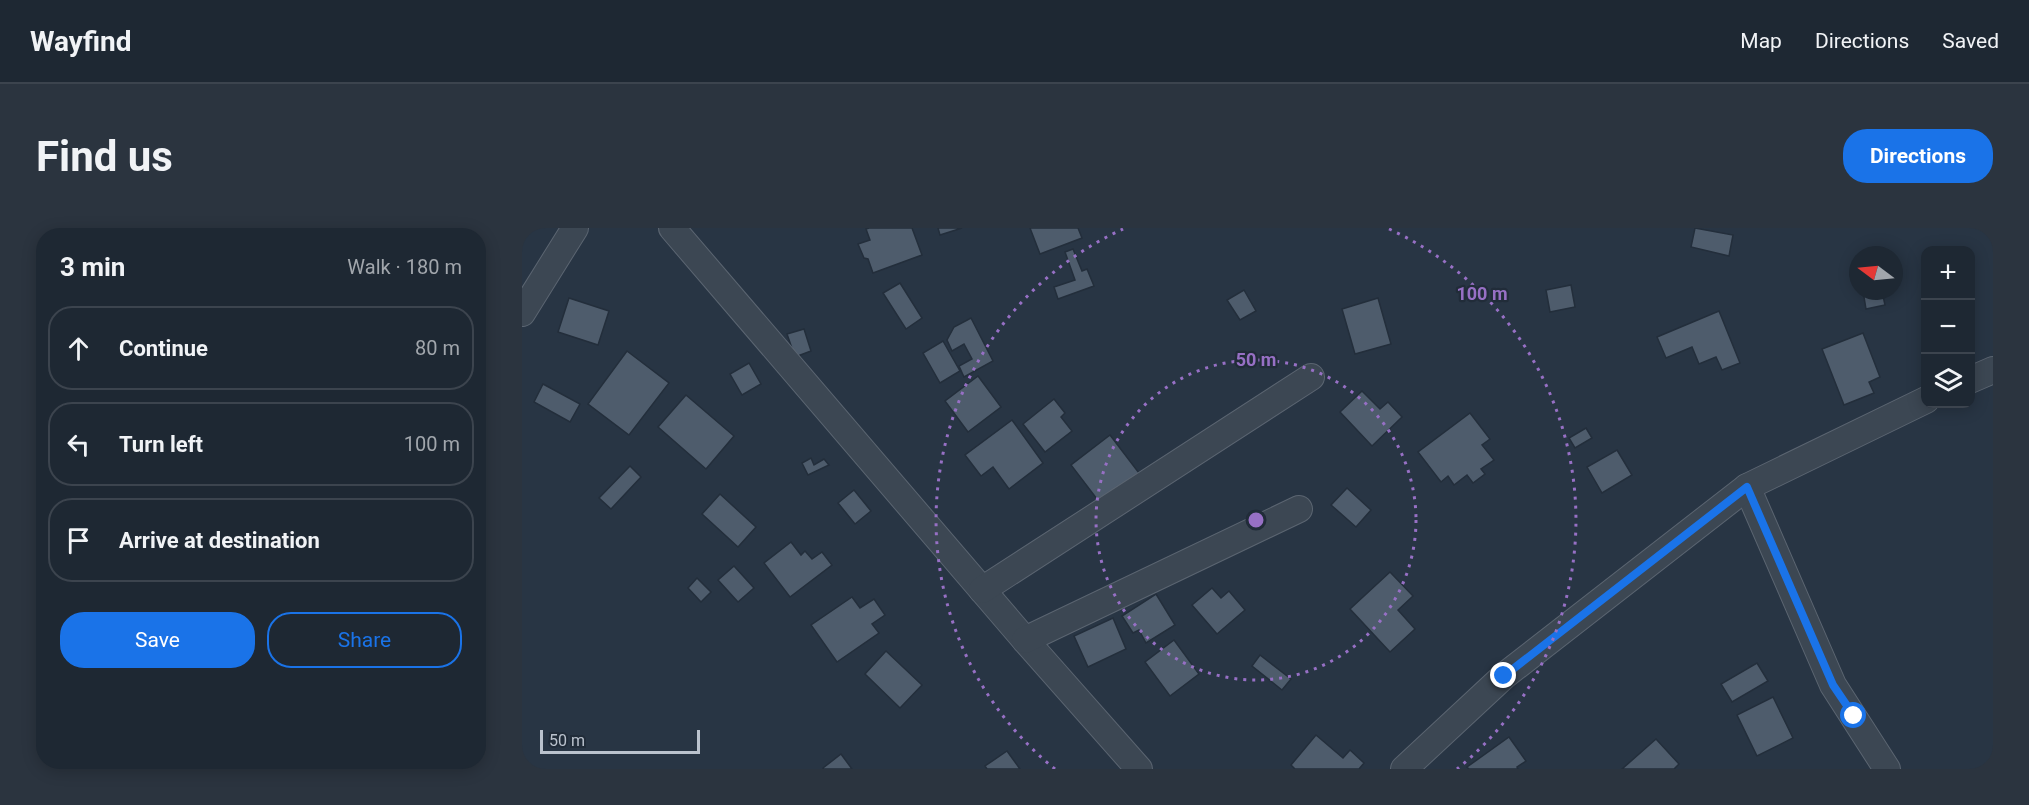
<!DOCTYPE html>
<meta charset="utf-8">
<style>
body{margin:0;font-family:Roboto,sans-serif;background:#2b343f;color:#f1f3f6}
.controls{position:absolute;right:18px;top:18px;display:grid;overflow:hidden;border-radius:12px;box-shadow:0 3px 15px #0003}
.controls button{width:54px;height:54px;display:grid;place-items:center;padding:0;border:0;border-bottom:2px solid #3c444e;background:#1e2833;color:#f1f3f6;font:30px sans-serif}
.compass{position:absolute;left:1327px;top:18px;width:54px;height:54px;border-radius:50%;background:#1e2833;box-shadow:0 3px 15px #0003;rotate:286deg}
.scale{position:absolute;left:18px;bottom:15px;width:160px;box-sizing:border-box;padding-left:6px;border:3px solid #bac2cd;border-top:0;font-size:16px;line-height:21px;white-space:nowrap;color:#bac2cd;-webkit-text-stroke:4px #212c39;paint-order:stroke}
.stop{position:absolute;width:18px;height:18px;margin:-14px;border:4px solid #1a73e8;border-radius:50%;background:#fff}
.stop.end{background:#1a73e8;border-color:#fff;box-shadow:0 2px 6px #0008}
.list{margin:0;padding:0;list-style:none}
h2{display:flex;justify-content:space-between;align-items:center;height:78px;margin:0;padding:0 24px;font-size:26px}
h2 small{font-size:20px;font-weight:400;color:#a1a6ac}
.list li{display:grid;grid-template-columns:39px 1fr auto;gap:18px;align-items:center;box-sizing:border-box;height:84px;margin:0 12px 12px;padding:0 12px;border:2px solid #3c444e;border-radius:24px}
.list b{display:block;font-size:22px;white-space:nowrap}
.list em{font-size:20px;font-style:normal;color:#a1a6ac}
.actions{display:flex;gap:12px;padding:18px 24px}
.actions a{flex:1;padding:14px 0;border:2px solid #1a73e8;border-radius:24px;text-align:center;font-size:21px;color:#1a73e8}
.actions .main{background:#1a73e8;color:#fff}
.icon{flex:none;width:33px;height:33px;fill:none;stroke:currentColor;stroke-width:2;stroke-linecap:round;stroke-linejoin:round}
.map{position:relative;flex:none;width:1471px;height:541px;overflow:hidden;border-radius:24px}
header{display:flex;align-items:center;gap:36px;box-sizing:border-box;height:84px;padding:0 30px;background:#1e2833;border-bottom:2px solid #3c444e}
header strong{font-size:28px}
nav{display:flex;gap:33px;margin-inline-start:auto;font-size:21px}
.intro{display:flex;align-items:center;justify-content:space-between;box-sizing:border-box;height:144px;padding:0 36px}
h1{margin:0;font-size:42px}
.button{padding:15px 27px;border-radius:24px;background:#1a73e8;color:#fff;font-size:21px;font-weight:700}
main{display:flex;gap:36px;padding:0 36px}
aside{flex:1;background:#1e2833;border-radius:24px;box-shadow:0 3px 15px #0003}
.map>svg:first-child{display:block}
.building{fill:#4e5c6c;stroke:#232e3b;stroke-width:1.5}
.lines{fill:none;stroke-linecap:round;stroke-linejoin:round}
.street-casing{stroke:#5b6571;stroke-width:28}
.street{stroke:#3c4753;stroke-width:26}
.route{stroke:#1a73e8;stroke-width:8}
.ring{fill:none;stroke:#9770c5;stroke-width:3;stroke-dasharray:3 6}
.centre{fill:#9770c5;stroke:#212c39;stroke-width:3}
.ring-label{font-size:18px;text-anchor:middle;font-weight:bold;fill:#9770c5;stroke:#212c39;stroke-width:4.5;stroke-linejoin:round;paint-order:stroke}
</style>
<header>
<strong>Wayfind</strong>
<nav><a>Map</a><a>Directions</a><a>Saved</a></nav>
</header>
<div class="intro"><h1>Find us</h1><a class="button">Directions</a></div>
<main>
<aside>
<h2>3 min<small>Walk · 180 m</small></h2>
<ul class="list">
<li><svg class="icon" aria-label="ahead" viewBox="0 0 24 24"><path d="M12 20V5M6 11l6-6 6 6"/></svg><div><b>Continue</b></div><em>80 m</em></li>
<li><svg class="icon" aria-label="left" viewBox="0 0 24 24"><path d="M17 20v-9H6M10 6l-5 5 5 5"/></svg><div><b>Turn left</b></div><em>100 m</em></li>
<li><svg class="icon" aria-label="arrive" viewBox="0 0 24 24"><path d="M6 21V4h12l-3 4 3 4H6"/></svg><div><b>Arrive at destination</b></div></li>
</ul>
<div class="actions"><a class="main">Save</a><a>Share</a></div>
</aside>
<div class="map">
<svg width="1471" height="541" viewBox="0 0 1471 541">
<rect width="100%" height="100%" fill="#283544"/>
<g class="building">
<polygon points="347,0 390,0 400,27 351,45 346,31 342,30 336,16 348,12 344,1"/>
<polygon points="416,0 440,0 418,7"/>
<polygon points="508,0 556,0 560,10 518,26"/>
<polygon points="1173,0 1211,7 1207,28 1169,19"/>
<polygon points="551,21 560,43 565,41 572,58 536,71 532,59 553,52 543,24"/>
<polygon points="378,55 400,90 384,101 361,65"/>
<polygon points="1049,57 1053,79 1028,84 1024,62"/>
<polygon points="722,62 734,83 718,92 705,72"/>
<polygon points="1341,63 1360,63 1363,77 1344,81"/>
<polygon points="47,70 87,83 76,117 36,104"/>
<polygon points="856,70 869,116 833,126 820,81"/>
<polygon points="1197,83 1218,135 1200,142 1194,129 1177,136 1170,119 1144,130 1135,109"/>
<polygon points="449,90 471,133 442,149 437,138 450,131 442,116 430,123 425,112 432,99"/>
<polygon points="282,101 289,123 273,129 265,106"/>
<polygon points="1341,105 1358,149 1347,154 1352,165 1322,177 1300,121"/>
<polygon points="421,113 438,143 418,155 401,125"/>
<polygon points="105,123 147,155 107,207 66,176"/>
<polygon points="227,135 239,156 220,167 208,146"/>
<polygon points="456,148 479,179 446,204 423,173"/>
<polygon points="21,156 58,176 48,194 12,174"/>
<polygon points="840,163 858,181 866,174 880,189 850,218 818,184"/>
<polygon points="164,167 212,208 184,241 136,199"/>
<polygon points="532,171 543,185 539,189 550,203 523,224 501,196"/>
<polygon points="948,185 968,211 960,217 972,232 959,241 963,246 951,255 945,247 932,257 926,248 919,254 896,224"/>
<polygon points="490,192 521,235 487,261 471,239 459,248 443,227"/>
<polygon points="1064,200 1070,210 1053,220 1047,210"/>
<polygon points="588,207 617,245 578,275 549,237"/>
<polygon points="1095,222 1110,247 1080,265 1065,239"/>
<polygon points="289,230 292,237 302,231 307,237 286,247 280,235"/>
<polygon points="108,238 119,249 89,281 77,270"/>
<polygon points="825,260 849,282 834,299 809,277"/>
<polygon points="332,262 349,283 333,296 316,275"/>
<polygon points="198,266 234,299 216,319 180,286"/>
<polygon points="269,314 279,327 283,323 290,331 300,324 310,337 268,369 242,335"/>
<polygon points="212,338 232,360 216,374 196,352"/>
<polygon points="868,344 891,368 876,382 893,401 868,424 828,381"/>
<polygon points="175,350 189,364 179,374 166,360"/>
<polygon points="690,360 699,370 707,363 723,382 695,406 670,377"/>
<polygon points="634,366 653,397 624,415 617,402 611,405 600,388"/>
<polygon points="330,369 338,380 352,371 363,387 350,396 357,405 315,434 289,397"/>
<polygon points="591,390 604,421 566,439 552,408"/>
<polygon points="652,412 677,446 648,468 623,434"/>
<polygon points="364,423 400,457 378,480 343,446"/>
<polygon points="738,427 769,451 760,462 730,438"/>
<polygon points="1235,435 1246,453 1210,474 1199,456"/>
<polygon points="1251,469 1271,510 1235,528 1215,487"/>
<polygon points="794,507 821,530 828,522 842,535 837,541 773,541 769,537"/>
<polygon points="987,509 1004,533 995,539 996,541 947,541 945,539"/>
<polygon points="1134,511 1157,536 1152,541 1100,541"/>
<polygon points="485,523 498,541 465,541 463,538"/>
<polygon points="319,526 330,541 301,541 301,540"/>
</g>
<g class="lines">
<g class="street-casing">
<g id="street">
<polyline points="150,0 503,412 617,541"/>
<polyline points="0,85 53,0"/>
<polyline points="1448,152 1471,142"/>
<polyline points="1225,259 1311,457 1365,541"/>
<polyline points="460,362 789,149"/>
<polyline points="503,412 777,281"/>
<polyline points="882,541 982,448 1225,259 1404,172"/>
</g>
</g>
<use href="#street" class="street"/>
</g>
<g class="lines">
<polyline class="route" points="982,448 1225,259 1311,457 1332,488"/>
</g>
<g class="ring">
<circle cx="734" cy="292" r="160"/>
<path d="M533 541A320 320 0 0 1 601 1M867 1A320 320 0 0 1 935 541"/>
</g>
<circle cx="734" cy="292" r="9" class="centre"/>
<g class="ring-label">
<text x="960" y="72">100 m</text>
<text x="734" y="138">50 m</text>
</g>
</svg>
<div class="controls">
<button>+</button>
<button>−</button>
<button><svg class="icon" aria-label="layers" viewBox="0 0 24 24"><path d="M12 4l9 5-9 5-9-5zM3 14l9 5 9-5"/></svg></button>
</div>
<svg class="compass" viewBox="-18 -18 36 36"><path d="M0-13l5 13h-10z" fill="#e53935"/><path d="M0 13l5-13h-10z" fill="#a1a6ac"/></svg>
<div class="scale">50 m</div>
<div class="stop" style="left:1332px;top:488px"></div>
<div class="stop end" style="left:982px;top:448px"></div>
</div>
</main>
